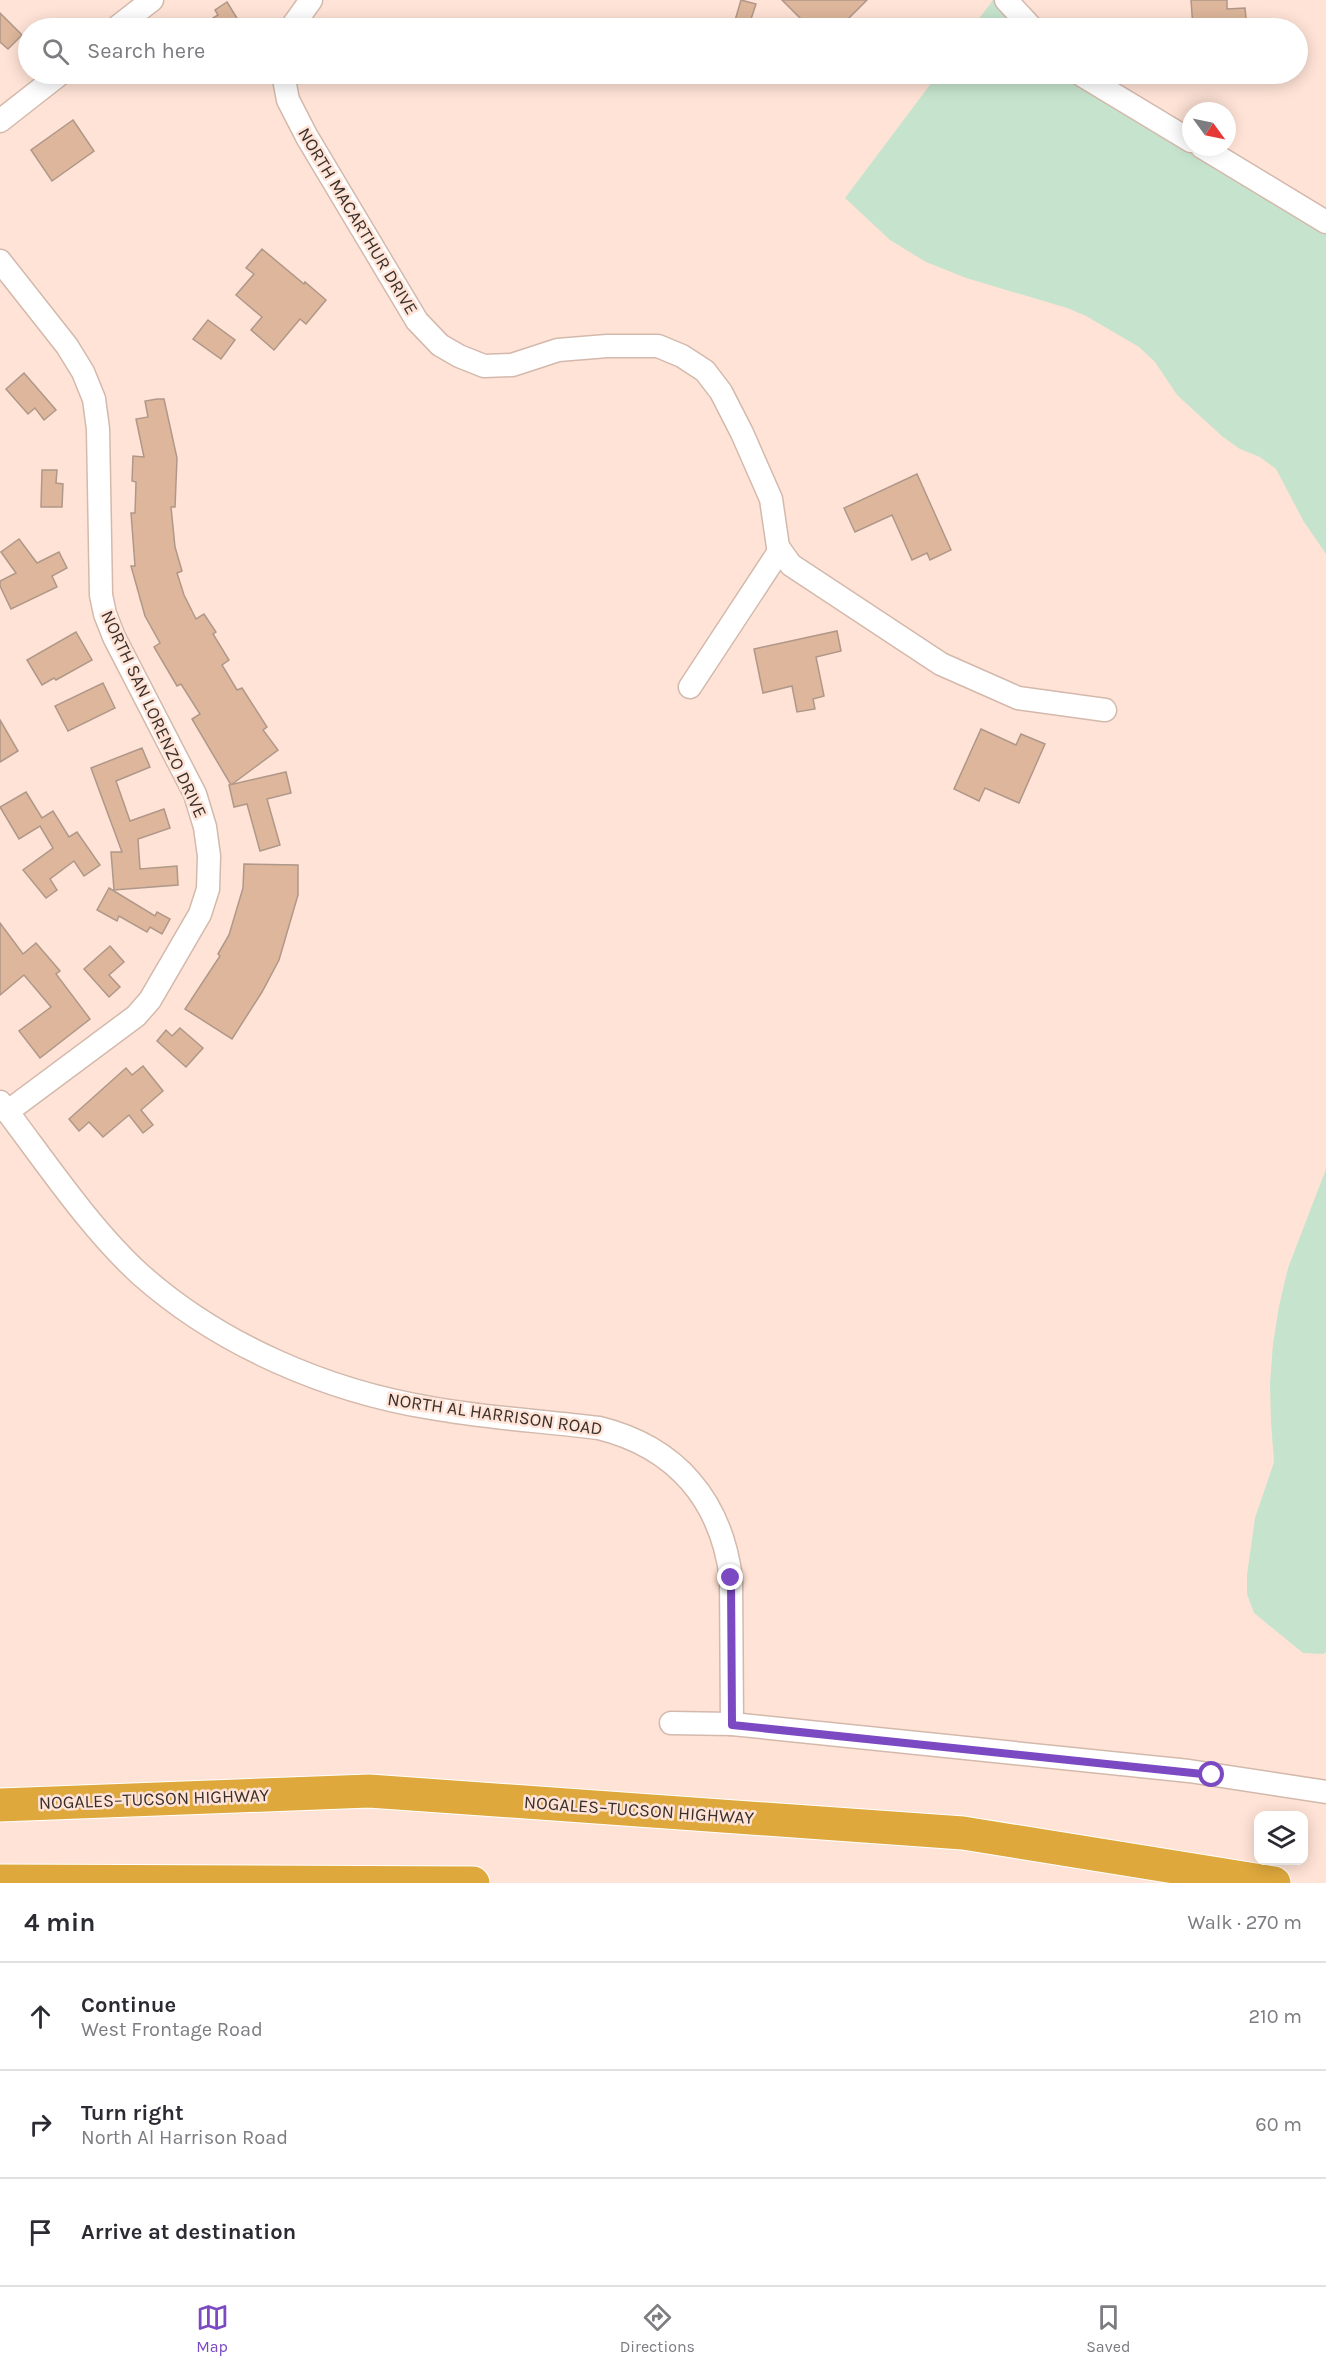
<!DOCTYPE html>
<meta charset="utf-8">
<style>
body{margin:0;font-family:Karla,sans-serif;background:#f2f2f3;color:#2b2b33}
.controls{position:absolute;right:18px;bottom:18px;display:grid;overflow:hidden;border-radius:12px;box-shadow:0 3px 15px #0003}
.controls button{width:54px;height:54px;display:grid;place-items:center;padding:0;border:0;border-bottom:2px solid #e1e1e2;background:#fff;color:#2b2b33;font:30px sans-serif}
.compass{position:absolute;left:1182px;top:102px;width:54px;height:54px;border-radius:50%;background:#fff;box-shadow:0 3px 15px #0003;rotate:123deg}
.stop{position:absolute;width:18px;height:18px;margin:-14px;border:4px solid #7b49c1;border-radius:50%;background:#fff}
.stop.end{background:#7b49c1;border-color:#fff;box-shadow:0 2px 6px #0008}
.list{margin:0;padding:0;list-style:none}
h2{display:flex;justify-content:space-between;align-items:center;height:78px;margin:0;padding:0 24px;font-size:26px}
h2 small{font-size:20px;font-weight:400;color:#7c7c81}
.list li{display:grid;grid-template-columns:39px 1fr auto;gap:18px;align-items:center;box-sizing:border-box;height:108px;padding:0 24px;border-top:2px solid #e1e1e2}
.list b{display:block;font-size:22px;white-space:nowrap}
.list p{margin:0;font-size:20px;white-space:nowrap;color:#7c7c81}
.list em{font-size:20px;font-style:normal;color:#7c7c81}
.icon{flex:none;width:33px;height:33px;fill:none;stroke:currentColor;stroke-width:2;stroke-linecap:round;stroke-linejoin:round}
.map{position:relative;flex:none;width:1326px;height:1883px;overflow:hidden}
.search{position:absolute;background:#fff;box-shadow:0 3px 15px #0003;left:18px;right:18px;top:18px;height:66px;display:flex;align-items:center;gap:15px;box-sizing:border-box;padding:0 21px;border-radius:33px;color:#7c7c81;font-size:22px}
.sheet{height:402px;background:#fff}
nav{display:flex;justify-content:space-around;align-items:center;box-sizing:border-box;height:84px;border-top:2px solid #e1e1e2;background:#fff;font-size:16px;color:#7c7c81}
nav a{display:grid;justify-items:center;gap:3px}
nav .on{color:#7b49c1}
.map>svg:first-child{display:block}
.green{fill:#c6e4cd}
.building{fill:#ddb69b;stroke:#af9889;stroke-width:1.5}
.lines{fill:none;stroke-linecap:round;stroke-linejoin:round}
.minor-casing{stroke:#d3b9ac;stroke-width:25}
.highway-casing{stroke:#fff;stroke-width:35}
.minor{stroke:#fff;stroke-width:22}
.highway{stroke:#dea83c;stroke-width:33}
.route{stroke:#7b49c1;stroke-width:8}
.labels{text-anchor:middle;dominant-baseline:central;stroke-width:5;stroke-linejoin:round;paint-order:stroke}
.street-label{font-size:18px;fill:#3a302b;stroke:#ffe3d6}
</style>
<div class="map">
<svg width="1326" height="1883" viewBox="0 0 1326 1883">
<rect width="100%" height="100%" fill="#ffe3d6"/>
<g class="green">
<polygon points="993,0 995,0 1024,28 972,28"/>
<polygon points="938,74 1070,74 1326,225 1326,554 1304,522 1276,469 1260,457 1240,449 1223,437 1177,395 1155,362 1139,347 1086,316 1067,308 966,278 926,262 890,240 845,198"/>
<polygon points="1326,1169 1326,1652 1323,1654 1303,1653 1254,1613 1247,1594 1247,1575 1255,1518 1274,1462 1271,1422 1270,1383 1273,1344 1279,1306 1288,1268"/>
</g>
<g class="building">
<polygon points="741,0 756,4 748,28 734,24"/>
<polygon points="782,0 867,0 839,28 810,28"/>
<polygon points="1191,0 1227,0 1227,9 1245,8 1247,28 1193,28"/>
<polygon points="227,2 243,28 197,28 218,15 215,10"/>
<polygon points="0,13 22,35 8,49 0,42"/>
<polygon points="73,120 94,151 52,181 31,150"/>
<polygon points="262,249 304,284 305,282 326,300 306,324 300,319 274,350 251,330 262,317 236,295 254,274 246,268"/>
<polygon points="208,320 235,340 221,359 193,339"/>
<polygon points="24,373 56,410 44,420 35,408 28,414 6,389"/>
<polygon points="157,399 164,399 177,458 175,507 171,507 175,547 182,571 177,573 184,595 196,619 204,614 216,632 213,634 229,660 222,665 237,690 242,688 267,727 263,730 278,750 231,785 192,719 200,714 181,684 177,686 154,647 160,643 145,616 131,566 135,566 131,513 135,513 136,482 132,481 133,456 144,457 136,419 148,417 145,401"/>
<polygon points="42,470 57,470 56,483 63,484 62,507 41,507"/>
<polygon points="917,474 951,550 930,560 927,553 912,560 892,515 855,532 844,508"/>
<polygon points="19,539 37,563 59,552 67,568 52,576 57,587 11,609 0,586 0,581 16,573 1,552"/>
<polygon points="837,631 841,651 816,657 824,696 813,699 815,709 797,712 792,686 763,693 754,649"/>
<polygon points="76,632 92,660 56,680 54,678 42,685 27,660"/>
<polygon points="103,683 115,708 68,731 55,706"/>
<polygon points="0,720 18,751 0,762"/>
<polygon points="981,729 1016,745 1021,734 1045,744 1019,803 985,788 979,801 954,789"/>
<polygon points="142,748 150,767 116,781 130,821 164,809 170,828 138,839 140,869 177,866 178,885 114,890 111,852 122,852 91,768"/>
<polygon points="286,772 291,793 267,799 280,845 260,851 247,804 234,807 229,785"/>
<polygon points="26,792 42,818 53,811 69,837 77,832 100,865 84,876 74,861 50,879 57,890 46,898 23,870 53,848 40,826 19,839 0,807"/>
<polygon points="244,864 298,865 298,895 279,960 262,992 232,1039 185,1009 220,956 218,954 229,935 243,888"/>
<polygon points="109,888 155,916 157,912 170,919 162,934 150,927 147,932 119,916 117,921 97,910"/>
<polygon points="0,923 23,954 36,943 60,971 56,974 90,1019 40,1058 19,1031 51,1007 24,975 0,995"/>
<polygon points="110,946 124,962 109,975 120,987 109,997 84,969"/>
<polygon points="180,1028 203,1048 186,1067 157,1041 166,1030 172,1036"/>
<polygon points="143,1066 163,1091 141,1110 153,1125 143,1133 129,1115 103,1137 89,1122 79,1131 69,1119 126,1068 132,1075"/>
</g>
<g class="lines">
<g class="minor-casing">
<g id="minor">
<polyline points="1006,0 1032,28"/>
<polyline points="116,28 152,0"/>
<polyline points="291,28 311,0"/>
<polyline points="283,74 288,100 307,137 417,321 440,345 459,356 484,366 512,365 558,350 607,346 658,346 682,356 705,371 721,392 742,433 771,499 778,547 791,565 941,664 1018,698 1105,710"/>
<polyline points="1080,74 1191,141"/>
<polyline points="0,121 60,74"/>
<polyline points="1202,147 1326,222"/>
<polyline points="0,261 67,346 83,372 94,399 98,429 101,595 105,614 114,637 195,794 205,827 209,856 208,889 200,914 150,1000 136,1016 7,1112"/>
<polyline points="690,687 780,550"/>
<path d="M0,1102C43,1158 89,1228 141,1275C220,1345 327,1391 431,1408C486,1418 543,1421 599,1428C676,1447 721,1500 731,1578L732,1724"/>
<polyline points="671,1723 732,1724 1189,1771 1326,1792"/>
</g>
</g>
<g class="highway-casing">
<g id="highway">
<polyline points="0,1805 369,1791 963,1833 1274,1883"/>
<polyline points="0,1881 473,1883"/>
</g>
</g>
<use href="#minor" class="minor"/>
<use href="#highway" class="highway"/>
</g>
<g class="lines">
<polyline class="route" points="731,1578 732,1725 1212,1775"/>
</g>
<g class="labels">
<g class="street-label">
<text transform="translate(358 221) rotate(59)">NORTH MACARTHUR DRIVE</text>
<text transform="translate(154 714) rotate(65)">NORTH SAN LORENZO DRIVE</text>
<text transform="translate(495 1414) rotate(8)">NORTH AL HARRISON ROAD</text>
<text transform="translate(154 1799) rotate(-2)">NOGALES–TUCSON HIGHWAY</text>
<text transform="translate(639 1810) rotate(4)">NOGALES–TUCSON HIGHWAY</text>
</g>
</g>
</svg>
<div class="controls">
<button><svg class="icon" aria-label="layers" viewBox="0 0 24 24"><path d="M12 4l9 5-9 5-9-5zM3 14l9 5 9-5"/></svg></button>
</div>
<svg class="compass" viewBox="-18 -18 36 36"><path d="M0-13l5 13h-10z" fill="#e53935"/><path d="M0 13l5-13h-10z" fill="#7c7c81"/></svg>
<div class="stop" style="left:1212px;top:1775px"></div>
<div class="stop end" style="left:731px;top:1578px"></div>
<div class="search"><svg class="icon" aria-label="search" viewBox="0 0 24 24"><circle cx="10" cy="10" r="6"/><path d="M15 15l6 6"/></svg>Search here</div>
</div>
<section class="sheet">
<h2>4 min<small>Walk · 270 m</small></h2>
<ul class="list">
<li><svg class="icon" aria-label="ahead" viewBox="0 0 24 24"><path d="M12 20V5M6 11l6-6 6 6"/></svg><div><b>Continue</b><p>West Frontage Road</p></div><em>210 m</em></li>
<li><svg class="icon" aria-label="right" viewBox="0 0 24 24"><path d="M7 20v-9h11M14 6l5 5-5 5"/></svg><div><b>Turn right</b><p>North Al Harrison Road</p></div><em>60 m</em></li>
<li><svg class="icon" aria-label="arrive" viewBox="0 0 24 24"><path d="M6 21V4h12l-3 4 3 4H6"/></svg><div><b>Arrive at destination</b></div></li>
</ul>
</section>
<nav>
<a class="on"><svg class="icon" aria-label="map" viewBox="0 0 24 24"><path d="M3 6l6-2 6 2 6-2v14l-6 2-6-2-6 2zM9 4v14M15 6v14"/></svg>Map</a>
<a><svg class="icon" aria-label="directions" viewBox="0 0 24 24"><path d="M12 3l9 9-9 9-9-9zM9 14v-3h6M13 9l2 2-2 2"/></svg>Directions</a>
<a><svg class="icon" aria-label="saved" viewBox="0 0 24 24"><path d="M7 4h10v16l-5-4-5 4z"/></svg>Saved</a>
</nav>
